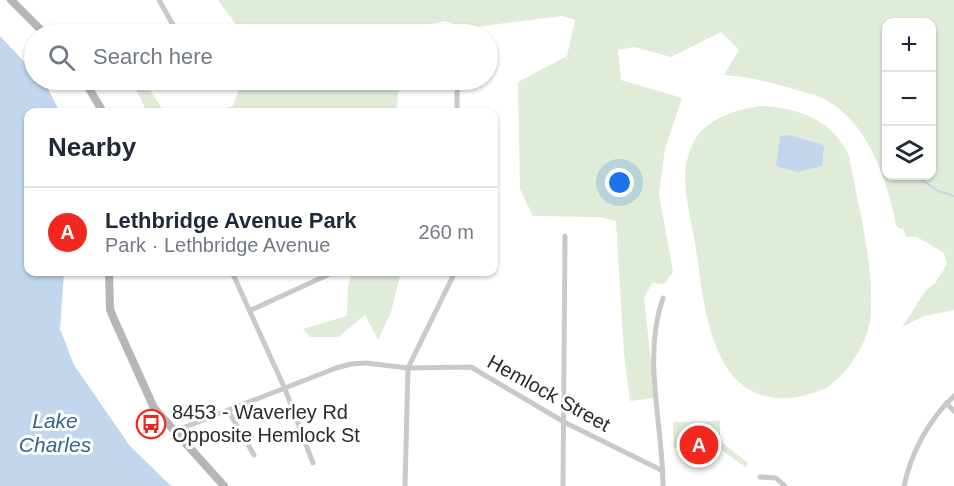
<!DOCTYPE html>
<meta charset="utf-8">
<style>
body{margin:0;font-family:Arial,sans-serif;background:#f6f6f7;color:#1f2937}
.controls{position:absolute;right:18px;top:18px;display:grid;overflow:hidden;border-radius:12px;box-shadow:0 2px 4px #0004}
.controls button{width:54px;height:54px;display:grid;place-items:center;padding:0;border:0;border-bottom:2px solid #e0e1e3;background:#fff;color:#1f2937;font:30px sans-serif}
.you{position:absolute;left:620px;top:183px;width:21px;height:21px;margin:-15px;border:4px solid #fff;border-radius:50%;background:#1a73e8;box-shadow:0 0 0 9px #1a73e833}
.badge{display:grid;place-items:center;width:39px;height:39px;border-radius:50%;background:#f2281f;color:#fff;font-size:20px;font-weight:700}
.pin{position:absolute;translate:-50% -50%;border:3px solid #fff;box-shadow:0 2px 6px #0006}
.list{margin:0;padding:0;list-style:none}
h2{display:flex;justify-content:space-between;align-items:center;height:78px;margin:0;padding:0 24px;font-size:26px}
h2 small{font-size:20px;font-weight:400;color:#747a83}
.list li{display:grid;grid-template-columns:39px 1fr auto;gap:18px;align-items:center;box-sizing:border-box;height:90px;padding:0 24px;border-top:2px solid #e0e1e3}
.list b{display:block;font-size:22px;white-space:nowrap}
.list p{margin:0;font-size:20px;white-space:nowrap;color:#747a83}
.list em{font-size:20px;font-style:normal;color:#747a83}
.icon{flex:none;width:33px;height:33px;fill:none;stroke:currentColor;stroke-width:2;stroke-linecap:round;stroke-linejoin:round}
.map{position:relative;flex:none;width:954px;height:486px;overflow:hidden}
.search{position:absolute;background:#fff;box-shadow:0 2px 4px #0004;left:24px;top:24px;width:474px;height:66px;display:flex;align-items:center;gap:15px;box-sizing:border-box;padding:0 21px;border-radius:33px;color:#747a83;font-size:22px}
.panel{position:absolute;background:#fff;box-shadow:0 2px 4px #0004;left:24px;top:108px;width:474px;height:168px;border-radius:12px}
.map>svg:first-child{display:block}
.green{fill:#e0ebd8;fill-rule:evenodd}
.water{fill:#c2d7ed}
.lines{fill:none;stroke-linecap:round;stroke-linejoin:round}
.stream{stroke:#c2d7ed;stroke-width:2}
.minor{stroke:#c9c9c9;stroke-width:5}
.secondary{stroke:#b6b6b6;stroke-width:8}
.labels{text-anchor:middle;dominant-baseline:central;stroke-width:6;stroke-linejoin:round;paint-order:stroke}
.street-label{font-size:20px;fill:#2c2c2c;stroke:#fff}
.poi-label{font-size:20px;fill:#2c2c2c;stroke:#fff;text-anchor:start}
.water-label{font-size:21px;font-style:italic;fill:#356493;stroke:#fff}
</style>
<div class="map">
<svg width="954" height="486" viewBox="0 0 954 486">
<rect width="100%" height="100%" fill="#fff"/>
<g class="green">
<path d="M218,0H954V310L924,316L902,327L926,290L935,283L947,264L944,253L917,237H906L903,228L900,229L896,225C887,180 869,124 826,100C819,95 808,94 800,91C773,83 753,77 724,75L739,50L721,32L671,57L635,47L618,50L621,80L682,98L665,149L659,194L673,272L664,284L652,283L644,298L655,398L630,401L624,353L616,221L599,217L533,216L520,189L518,82L567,56L575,20L562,16L467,28L445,21L406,29L405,34H243ZM886,22H932V176H886Z"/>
<polygon points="131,80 144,80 164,112 147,112"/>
<polygon points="242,80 400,80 396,112 214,112 233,106"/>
<path d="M760,106C798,108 832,119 849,156C858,206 873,258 871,309C871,338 852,368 829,386C824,390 815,392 809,394C787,402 757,399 740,383C706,353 702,286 695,243C691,221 685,198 685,176C685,164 689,152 694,141C707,118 736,110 760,106Z"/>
<polygon points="352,272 401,272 391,312 378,340 365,315 338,337 310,337 303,329 347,316 348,286"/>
<polygon points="720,421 720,441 748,463 745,467 718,447 674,448 673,422"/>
</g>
<g class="water">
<polygon points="0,36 34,72 34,80 42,80 45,83 60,112 28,112 28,272 64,272 60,329 74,365 130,446 171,486 0,486"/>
<polygon points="788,135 821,144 824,147 822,166 798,172 776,166 780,136"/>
</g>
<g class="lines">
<polyline class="stream" points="916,176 938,191 954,196"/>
<g class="minor">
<polyline points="159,0 178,34"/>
<polyline points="456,31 456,34"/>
<polyline points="457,80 457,112"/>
<polyline points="232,272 285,389 313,463"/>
<polyline points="251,310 334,272"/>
<polyline points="946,403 954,411"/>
<polyline points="228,410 254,455"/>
<polyline points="175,431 336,368 351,364 366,363 408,368 471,367 564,422 663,471"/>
<polyline points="760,477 776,478 785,486"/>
<polyline points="405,486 408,368 455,272"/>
<polyline points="563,486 565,236"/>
<path d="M663,486C663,425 642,357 663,298"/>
<path d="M904,486C911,453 929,419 954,396"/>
</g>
<g class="secondary">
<polyline points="11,0 45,34"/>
<polyline points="84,80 103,112"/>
<polyline points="109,272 110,309 113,317 154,408 224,486"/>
</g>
</g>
<defs>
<g id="bus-ring" transform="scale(1.5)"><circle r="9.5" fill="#fff" stroke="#f2281f" stroke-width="1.5"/><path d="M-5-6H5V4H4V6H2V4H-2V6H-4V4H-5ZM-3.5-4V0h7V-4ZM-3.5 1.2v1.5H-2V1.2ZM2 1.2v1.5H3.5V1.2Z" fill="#f2281f"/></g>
</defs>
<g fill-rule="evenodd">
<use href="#bus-ring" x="151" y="424"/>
</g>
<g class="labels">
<g class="street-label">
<text transform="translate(549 393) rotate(29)">Hemlock Street</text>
</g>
<g class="poi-label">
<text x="172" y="412">8453 - Waverley Rd<tspan x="172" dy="23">Opposite Hemlock St</tspan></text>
</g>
<g class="water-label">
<text x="55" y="420">Lake<tspan x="55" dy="24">Charles</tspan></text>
</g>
</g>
</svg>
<div class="controls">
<button>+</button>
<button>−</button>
<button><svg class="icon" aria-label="layers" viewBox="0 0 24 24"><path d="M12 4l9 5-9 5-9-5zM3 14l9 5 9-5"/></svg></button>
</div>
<div class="you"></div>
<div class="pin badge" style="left:699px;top:445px">A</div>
<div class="search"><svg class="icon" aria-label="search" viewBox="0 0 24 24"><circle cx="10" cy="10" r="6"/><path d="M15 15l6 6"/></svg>Search here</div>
<section class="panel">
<h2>Nearby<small></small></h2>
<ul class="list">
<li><span class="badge">A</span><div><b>Lethbridge Avenue Park</b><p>Park · Lethbridge Avenue</p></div><em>260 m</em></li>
</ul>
</section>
</div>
